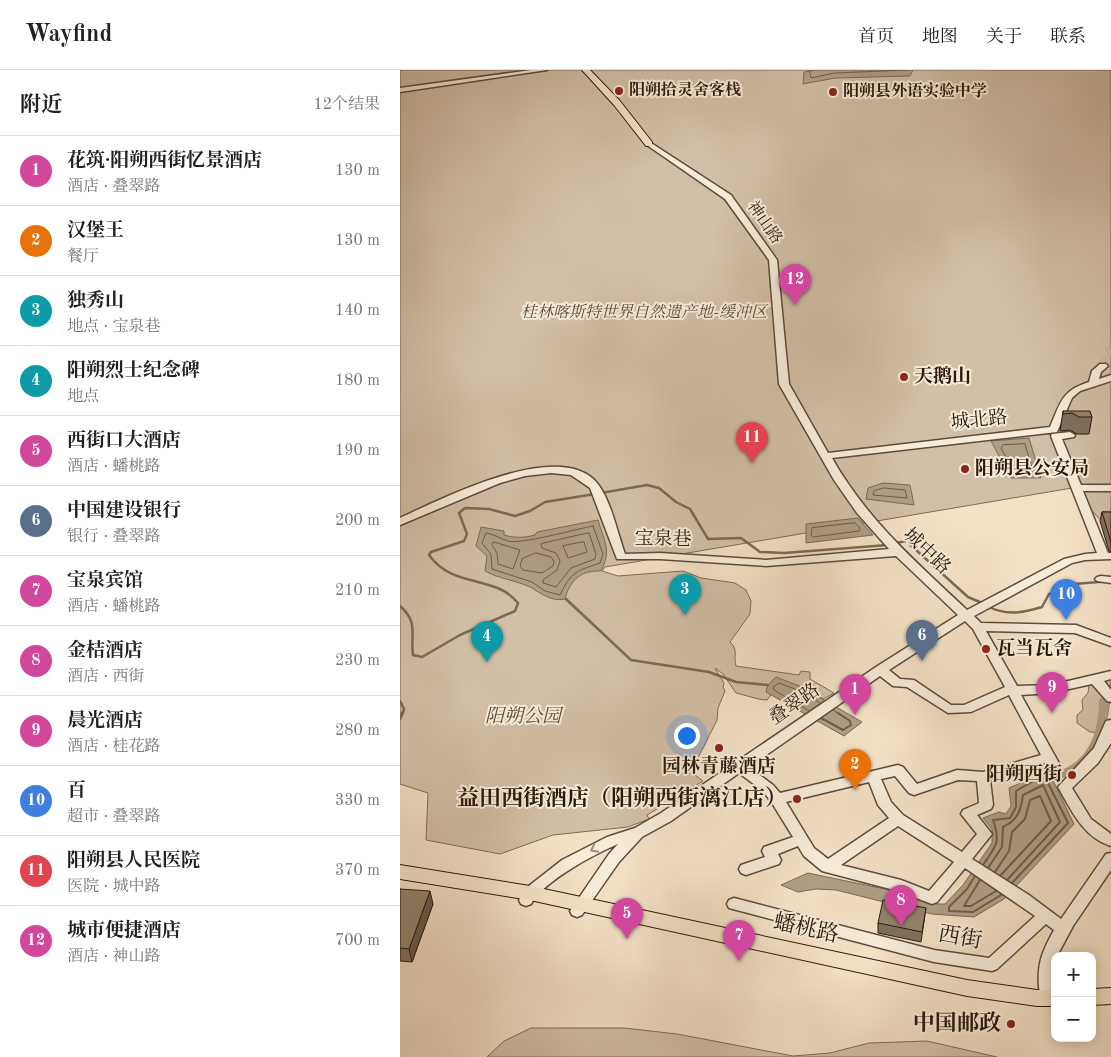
<!DOCTYPE html>
<html lang="zh">
<meta charset="utf-8">
<style>
body{margin:0;font-family:"Old Standard TT","Noto Serif SC",serif;background:#f2f2f2;color:#222}
.controls{position:absolute;right:15px;bottom:15px;display:grid;overflow:hidden;border-radius:10px;box-shadow:0 2px 12px #0003}
.controls button{width:45px;height:45px;display:grid;place-items:center;padding:0;border:0;border-bottom:1px solid #e0e0e0;background:#fff;color:#222;font:25px sans-serif}
.you{position:absolute;left:286px;top:665px;width:18px;height:18px;margin:-12px;border:4px solid #fff;border-radius:50%;background:#1a73e8;box-shadow:0 0 0 8px #1a73e833}
.badge{display:grid;place-items:center;width:32px;height:32px;border-radius:50%;background:#8f2418;color:#fff;font-size:16px;font-weight:700}
.pin{position:absolute;translate:-50% -41px;filter:drop-shadow(0 1px 2px #0008)}
.pin::after{content:'';position:absolute;top:26px;width:18px;height:15px;background:inherit;clip-path:polygon(0 0,100% 0,50% 100%)}
.list{margin:0;padding:0;list-style:none}
h2{display:flex;justify-content:space-between;align-items:center;height:65px;margin:0;padding:0 20px;font-size:21px}
h2 small{font-size:16px;font-weight:400;color:#767676}
.list li{display:grid;grid-template-columns:32px 1fr auto;gap:15px;align-items:center;box-sizing:border-box;height:70px;padding:0 20px;border-top:1px solid #e0e0e0}
.list b{display:block;font-size:19px;white-space:nowrap}
.list p{margin:0;font-size:16px;white-space:nowrap;color:#767676}
.list em{font-size:16px;font-style:normal;color:#767676}
.map{position:relative;flex:none;width:711px;height:987px;overflow:hidden}
header{display:flex;align-items:center;gap:30px;box-sizing:border-box;height:70px;padding:0 25px;background:#fff;border-bottom:1px solid #e0e0e0}
header strong{font-size:24px}
nav{display:flex;gap:28px;margin-inline-start:auto;font-size:18px}
main{display:flex}
aside{flex:1;background:#fff}
.map>svg:first-child{display:block}
.green{fill:#d1bfa7;stroke:#7e6d5a}
.water{fill:#af9e87;stroke:#7a6a56}
.lines{fill:none;stroke-linecap:round;stroke-linejoin:round}
.shore-far1{stroke:#6c5c4a;stroke-width:1}
.shore{stroke:#6c5c4a;stroke-width:2}
.stream-far1{stroke:#7a6a56;stroke-width:2.5}
.stream{stroke:#7a6a56;stroke-width:3}
.canal{fill:#af9e87;fill-rule:evenodd}
.minor-tunnel{stroke:#cbb9a1;stroke-width:9;stroke-dasharray:9 4.5;stroke-linecap:butt}
.minor-casing{stroke:#5c4c3b;stroke-width:3}
.major-casing{stroke:#2a1b0d;stroke-width:2}
.minor{fill:#f7ecda;fill-rule:evenodd}
.major{fill:#f3e1c6;fill-rule:evenodd}
.wall{fill:#7e705e;stroke:#2a1b0d}
.shaded-wall{fill:#675b4c;stroke:#2a1b0d}
.building{fill:#93826d;stroke:#2a1b0d}
.oneway{stroke:#9b8e7e}
.poi-dot{fill:#8f2418;stroke:#f7ecda;stroke-width:2}
.labels{text-anchor:middle;dominant-baseline:central;stroke-width:4;stroke-linejoin:round;paint-order:stroke}
.far-poi-label{font-size:16px;font-weight:bold;fill:#2a1b0d;stroke:#f7ecda;text-anchor:start}
.far-street-label{font-size:16px;fill:#2a1b0d;stroke:#f7ecda}
.far-park-label{font-size:16px;font-style:italic;fill:#5c4c3b;stroke:#f7ecda}
.poi-label{font-size:19px;font-weight:bold;fill:#2a1b0d;stroke:#f7ecda;text-anchor:start}
.street-label{font-size:19px;fill:#2a1b0d;stroke:#f7ecda}
.park-label{font-size:19px;font-style:italic;fill:#5c4c3b;stroke:#f7ecda}
.near-poi-label{font-size:22px;font-weight:bold;fill:#2a1b0d;stroke:#f7ecda;text-anchor:end}
.near-street-label{font-size:22px;fill:#2a1b0d;stroke:#f7ecda}
</style>
<header>
<strong>Wayfind</strong>
<nav><a>首页</a><a>地图</a><a>关于</a><a>联系</a></nav>
</header>
<main>
<aside>
<h2>附近<small>12个结果</small></h2>
<ul class="list">
<li><span class="badge" style="background:#d1479c">1</span><div><b>花筑·阳朔西街忆景酒店</b><p>酒店 · 叠翠路</p></div><em>130 m</em></li>
<li><span class="badge" style="background:#e8710a">2</span><div><b>汉堡王</b><p>餐厅</p></div><em>130 m</em></li>
<li><span class="badge" style="background:#0f9aa8">3</span><div><b>独秀山</b><p>地点 · 宝泉巷</p></div><em>140 m</em></li>
<li><span class="badge" style="background:#0f9aa8">4</span><div><b>阳朔烈士纪念碑</b><p>地点</p></div><em>180 m</em></li>
<li><span class="badge" style="background:#d1479c">5</span><div><b>西街口大酒店</b><p>酒店 · 蟠桃路</p></div><em>190 m</em></li>
<li><span class="badge" style="background:#5c6f8a">6</span><div><b>中国建设银行</b><p>银行 · 叠翠路</p></div><em>200 m</em></li>
<li><span class="badge" style="background:#d1479c">7</span><div><b>宝泉宾馆</b><p>酒店 · 蟠桃路</p></div><em>210 m</em></li>
<li><span class="badge" style="background:#d1479c">8</span><div><b>金桔酒店</b><p>酒店 · 西街</p></div><em>230 m</em></li>
<li><span class="badge" style="background:#d1479c">9</span><div><b>晨光酒店</b><p>酒店 · 桂花路</p></div><em>280 m</em></li>
<li><span class="badge" style="background:#3f7fe0">10</span><div><b>百</b><p>超市 · 叠翠路</p></div><em>330 m</em></li>
<li><span class="badge" style="background:#e0444e">11</span><div><b>阳朔县人民医院</b><p>医院 · 城中路</p></div><em>370 m</em></li>
<li><span class="badge" style="background:#d1479c">12</span><div><b>城市便捷酒店</b><p>酒店 · 神山路</p></div><em>700 m</em></li>
</ul>
</aside>
<div class="map">
<svg width="711" height="987" viewBox="0 0 711 987">
<rect width="100%" height="100%" fill="#f3e1c6"/>
<filter id="stains"><feTurbulence type="fractalNoise" baseFrequency=".004" numOctaves="4"/><feColorMatrix values="0 0 0 0 .2 0 0 0 0 .09 0 0 0 0 .02 0 0 0 .5 -.17"/></filter>
<radialGradient id="worn" r=".72"><stop offset=".6" stop-color="#630" stop-opacity="0"/><stop offset="1" stop-color="#630" stop-opacity=".3"/></radialGradient>
<g class="green">
<path d="M0,0H711V462L672,418L205,497L202,501L218,506L283,501L301,508L335,513L346,520L351,531L350,544L330,572C339,580 333,587 336,596L399,605L401,601L410,602V609L434,623L423,629L402,617L369,615L366,621L371,625L367,630C359,630 345,625 336,623L323,604L315,598L324,613L323,617L325,621L318,638L317,650L291,702L303,711L247,745L249,749L228,757L153,765L100,784L26,770L28,723L0,714Z"/>
<path d="M711,602C711,621 709,644 704,663L690,662L677,653V645L683,640L682,630L688,623L689,615L702,610Z"/>
<polygon points="131,958 224,958 277,964 393,986 430,983 469,973 527,971 597,987 87,987 104,971"/>
</g>
<g class="water">
<polygon points="416,0 513,0 510,6 435,8 403,14 404,2"/>
<polygon points="629,368 641,408 611,408 591,371"/>
<polygon points="483,413 510,415 514,435 466,429 468,418"/>
<polygon points="458,448 473,465 406,473 406,454"/>
<path d="M198,450C204,471 212,480 201,501C181,500 170,510 165,529C151,532 141,523 130,517C115,510 99,509 85,501L87,486L76,476L81,457L104,461V465C114,468 124,468 135,465L137,462Z"/>
<polygon points="376,607 402,617 462,652 444,666 366,622 368,615"/>
<polygon points="644,698 647,698 674,754 604,829 574,847 532,844 436,820 416,819 398,822 381,815 408,803 504,823 538,834 545,834 563,815 592,773 592,759 583,748 599,742 606,744 611,736 609,718 632,708"/>
</g>
<g class="lines">
<g class="shore-far1">
<polyline points="409,0 411,8 435,3 508,0"/>
<polygon points="625,374 633,401 631,404 614,402 601,378 603,375"/>
<polygon points="484,418 505,420 507,428 473,425 474,421"/>
<polygon points="455,453 460,458 459,461 413,467 411,465 412,458"/>
<path d="M193,456L203,484L200,493C176,501 171,502 160,525L145,521L132,512L92,499L91,484L82,473L86,463C95,464 100,469 108,471C120,475 176,459 193,456Z"/>
<polygon points="189,463 196,484 195,489 171,498 156,517 143,513 143,510 157,500 160,491 156,483 142,478 141,474"/>
<polygon points="94,472 120,480 113,499 98,494 97,483 92,475"/>
<polygon points="184,472 187,482 168,488 163,476"/>
<polygon points="136,483 151,487 154,491 153,496 142,503 123,500 120,496 122,489"/>
<polyline points="433,640 440,645"/>
<polyline points="409,641 374,620 373,617 379,613 400,621 420,633"/>
</g>
<g class="shore">
<polyline points="421,648 443,660 451,655 450,651 438,643"/>
<path d="M583,795C596,776 601,773 593,750L610,748L616,737V721L644,705L668,753L612,813"/>
<path d="M588,798L602,777L603,757C618,750 621,740 623,725L643,715L660,752L607,810"/>
<polyline points="595,802 609,781 612,762 625,749 630,730 640,726 651,751 600,806"/>
<polyline points="575,806 567,819 549,837 549,841 573,842 601,825"/>
<polyline points="580,810 564,836 571,836 596,821"/>
</g>
<g class="stream-far1">
<polyline points="201,423 247,415 259,418 276,432 290,439 308,469 341,468 360,482 384,483 488,475"/>
<polyline points="496,473 506,471 568,527 582,533"/>
<polyline points="166,529 231,590 309,602 336,612 368,615"/>
<path d="M0,536C19,553 10,563 13,585L22,587L60,565L115,541L118,533C95,504 53,519 29,485L31,482L64,471L67,464L59,443L65,438L89,439L115,446L130,441L145,432L195,424"/>
<path d="M587,536C606,546 622,543 642,537L649,524L674,514L711,511"/>
<polyline points="0,631 4,639 2,645"/>
</g>
<polyline class="stream" points="0,649 2,643"/>
<path class="canal" d="M704,627L707,628L709,630C709,658 700,690 673,704C667,707 658,709 651,711L647,710L646,707L647,704C654,702 661,701 666,698C692,685 699,657 699,630L701,628Z"/>
<polyline class="minor-tunnel" points="703,296 711,280"/>
<g class="minor-casing">
<g id="minor">
<polygon points="131,0 147,0 0,22 0,18"/>
<path d="M247,73H251L331,125L377,190L389,314L428,383L650,357C661,332 661,321 689,312L692,301L700,294H706L708,296L701,302L699,309L711,305V311L680,321L672,328L657,362L432,388C467,450 516,492 567,540L664,489L685,484L697,483L651,366L652,364L670,362L675,365L674,367L662,369L681,415H711V421H683L708,483H711V489L685,490L672,493L574,546L581,553L676,555L711,568V576L675,563L586,561L617,616L651,615L711,601V609L704,611L711,620V632L707,631L692,614L651,623L621,625L660,695L658,698H648L645,693L590,710L593,735L591,739L577,745L592,764L572,789L629,825L661,849L706,784L711,783V800L673,856L657,886H655L654,933L648,935L642,933C640,928 640,923 639,917C637,893 643,880 654,860L646,854L597,899L592,901L534,892L329,838L327,834L329,830L334,828L534,880L589,888L635,846L565,798L537,832L532,834L498,821L422,801L404,786L398,776L378,784L381,790L379,794L346,805L341,803L339,799L341,795L365,787L362,781L364,777L393,767L372,733L363,721L339,703L271,751L242,767L219,792L182,845L177,847L172,845L170,841L209,784L218,774C193,785 145,810 131,834L126,836L121,834L119,830L125,819L162,790L207,767L235,758L261,743L476,597L558,545L496,486L366,496L260,489H217L190,418L171,405L151,403L125,406L100,413L0,455V448C41,429 160,368 197,413C211,430 217,462 225,484L260,483L366,490L489,479L457,443L434,410L379,314L369,190L325,129L247,75ZM565,551L573,559L605,617L564,635H551L514,610L500,609L489,600ZM480,606L493,616L507,617L548,643L571,642L609,625L641,685L583,702L557,700L517,714L503,697L498,695L380,723L373,715L349,697ZM495,706L509,723L514,725L558,710L577,711L579,733L563,740L561,744L577,764L562,782L503,745L491,732L481,709ZM469,712L478,735L489,748L428,789L414,778L386,732ZM498,756L554,792L529,821L501,810L441,795Z"/>
<polygon points="701,506 711,507 711,513 697,511 695,509 697,507"/>
<path d="M711,650V673L698,693L672,718L691,749L711,764V776C684,768 671,740 658,717L694,678L706,651Z"/>
</g>
</g>
<g class="major-casing">
<g id="major">
<polygon points="182,0 190,0 220,31 252,72 252,76 246,76 214,35"/>
<polygon points="0,795 130,816 567,910 637,920 655,920 655,936 637,936 567,926 130,830 0,809"/>
<polygon points="711,918 711,934 692,935 692,919"/>
</g>
</g>
<use href="#minor" class="minor"/>
<use href="#major" class="major"/>
</g>
<g class="wall">
<polygon points="663,341 692,347 689,364 677,364 670,360 660,361"/>
<polygon points="702,442 711,442 711,482 709,481 700,451"/>
<polygon points="0,819 33,834 12,892 0,891"/>
<polygon points="526,838 521,872 478,863 478,853"/>
</g>
<polygon class="shaded-wall" points="30,821 33,834 12,892 9,879"/>
<g class="building">
<polygon points="663,341 690,341 692,347 679,347 672,343 663,344"/>
<polygon points="702,442 711,442 711,472"/>
<polygon points="0,819 30,821 9,879 0,878"/>
<polygon points="483,830 526,838 522,862 478,853"/>
</g>
<defs><path id="oneway-chevron" d="M-2-3.5L2.5 0L-2 3.5" fill="none" stroke-width="1.6" stroke-linecap="round" stroke-linejoin="round" transform="scale(1.25)"/></defs>
<use class="oneway" href="#oneway-chevron" transform="translate(194 779) rotate(153)"/>
<g class="poi-dot">
<circle cx="219" cy="21" r="5"/>
<circle cx="433" cy="22" r="5"/>
<circle cx="504" cy="307" r="5"/>
<circle cx="565" cy="399" r="5"/>
<circle cx="586" cy="579" r="5"/>
<circle cx="319" cy="678" r="5"/>
<circle cx="672" cy="705" r="5"/>
<circle cx="397" cy="729" r="5"/>
<circle cx="611" cy="954" r="5"/>
</g>
<g class="labels">
<g class="far-poi-label">
<text x="229" y="21">阳朔拾灵舍客栈</text>
<text x="443" y="22">阳朔县外语实验中学</text>
</g>
<g class="far-street-label">
<text transform="translate(364 153) rotate(55)">神山路</text>
</g>
<g class="far-park-label">
<text x="244" y="243">桂林喀斯特世界自然遗产地-缓冲区</text>
</g>
<g class="poi-label">
<text x="514" y="307">天鹅山</text>
<text x="575" y="399">阳朔县公安局</text>
<text x="596" y="579">瓦当瓦舍</text>
<text x="319" y="697" text-anchor="middle">园林青藤酒店</text>
<text x="662" y="705" text-anchor="end">阳朔西街</text>
</g>
<g class="street-label">
<text transform="translate(579 351) rotate(-6)">城北路</text>
<text transform="translate(263 470) rotate(1)">宝泉巷</text>
<text transform="translate(526 482) rotate(44)">城中路</text>
<text transform="translate(395 635) rotate(-35)">叠翠路</text>
</g>
<g class="park-label">
<text x="123" y="647">阳朔公园</text>
</g>
<g class="near-poi-label">
<text x="387" y="729">益田西街酒店（阳朔西街漓江店）</text>
<text x="601" y="954">中国邮政</text>
</g>
<g class="near-street-label">
<text transform="translate(406 859) rotate(12)">蟠桃路</text>
<text transform="translate(560 868) rotate(10)">西街</text>
</g>
</g>
<rect width="100%" height="100%" filter="url(#stains)"/>
<rect width="100%" height="100%" fill="url(#worn)"/>
</svg>
<div class="controls">
<button>+</button>
<button>−</button>
</div>
<div class="you"></div>
<div class="pin badge" style="left:455px;top:645px;background:#d1479c">1</div>
<div class="pin badge" style="left:455px;top:720px;background:#e8710a">2</div>
<div class="pin badge" style="left:285px;top:545px;background:#0f9aa8">3</div>
<div class="pin badge" style="left:87px;top:592px;background:#0f9aa8">4</div>
<div class="pin badge" style="left:227px;top:869px;background:#d1479c">5</div>
<div class="pin badge" style="left:522px;top:591px;background:#5c6f8a">6</div>
<div class="pin badge" style="left:339px;top:891px;background:#d1479c">7</div>
<div class="pin badge" style="left:501px;top:856px;background:#d1479c">8</div>
<div class="pin badge" style="left:652px;top:643px;background:#d1479c">9</div>
<div class="pin badge" style="left:666px;top:550px;background:#3f7fe0">10</div>
<div class="pin badge" style="left:352px;top:393px;background:#e0444e">11</div>
<div class="pin badge" style="left:395px;top:235px;background:#d1479c">12</div>
</div>
</main>
